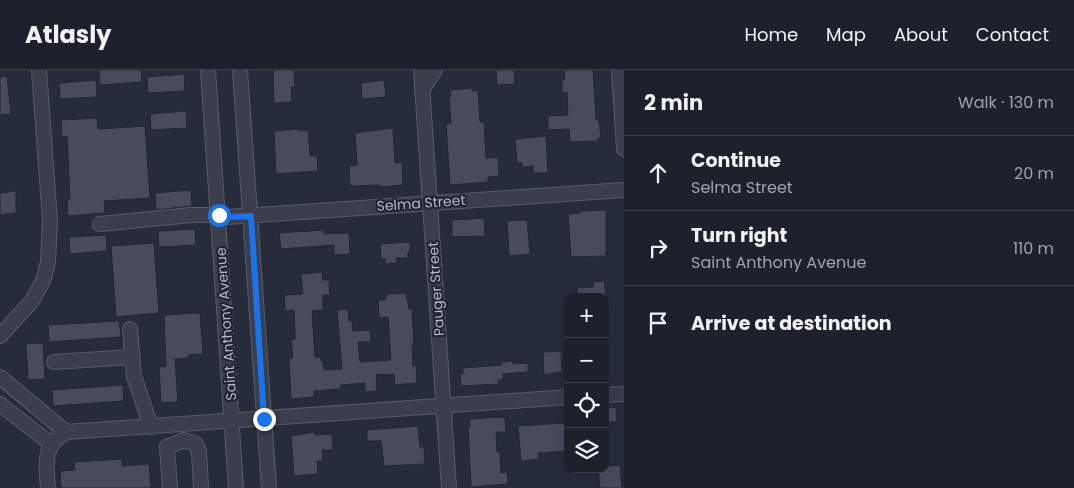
<!DOCTYPE html>
<meta charset="utf-8">
<style>
body{margin:0;font-family:Poppins,sans-serif;background:#2a2e38;color:#f1f3f6}
.controls{position:absolute;right:15px;bottom:15px;display:grid;overflow:hidden;border-radius:10px;box-shadow:0 5px 20px #0002}
.controls button{width:45px;height:45px;display:grid;place-items:center;padding:0;border:0;border-bottom:1px solid #3b3e48;background:#1d212c;color:#f1f3f6;font:25px sans-serif}
.stop{position:absolute;width:15px;height:15px;margin:-11px;border:4px solid #1a73e8;border-radius:50%;background:#fff}
.stop.end{background:#1a73e8;border-color:#fff;box-shadow:0 1px 5px #0008}
.list{margin:0;padding:0;list-style:none}
h2{display:flex;justify-content:space-between;align-items:center;height:65px;margin:0;padding:0 20px;font-size:21px}
h2 small{font-size:16px;font-weight:400;color:#a0a3a9}
.list li{display:grid;grid-template-columns:32px 1fr auto;gap:15px;align-items:center;box-sizing:border-box;height:75px;padding:0 20px;border-top:1px solid #3b3e48}
.list b{display:block;font-size:19px;white-space:nowrap}
.list p{margin:0;font-size:16px;white-space:nowrap;color:#a0a3a9}
.list em{font-size:16px;font-style:normal;color:#a0a3a9}
.icon{flex:none;width:28px;height:28px;fill:none;stroke:currentColor;stroke-width:2;stroke-linecap:round;stroke-linejoin:round}
.map{position:relative;flex:none;width:624px;height:418px;overflow:hidden}
header{display:flex;align-items:center;gap:30px;box-sizing:border-box;height:70px;padding:0 25px;background:#1d212c;border-bottom:1px solid #3b3e48}
header strong{font-size:24px}
nav{display:flex;gap:28px;margin-inline-start:auto;font-size:18px}
main{display:flex}
aside{flex:1;background:#1d212c}
.map>svg:first-child{display:block}
.building{fill:#474b5c;stroke:#222532}
.lines{fill:none;stroke-linecap:round;stroke-linejoin:round}
.minor-casing{stroke:#595c69;stroke-width:16}
.minor{stroke:#3b3e4b;stroke-width:14}
.route{stroke:#1a73e8;stroke-width:6}
.labels{text-anchor:middle;dominant-baseline:central;stroke-width:4;stroke-linejoin:round;paint-order:stroke}
.street-label{font-size:14px;fill:#b7b9c6;stroke:#202330}
</style>
<header>
<strong>Atlasly</strong>
<nav><a>Home</a><a>Map</a><a>About</a><a>Contact</a></nav>
</header>
<main>
<div class="map">
<svg width="624" height="418" viewBox="0 0 624 418">
<rect width="100%" height="100%" fill="#272c3b"/>
<g class="building">
<polygon points="99,0 141,0 142,12 100,15"/>
<polygon points="273,0 294,0 295,17 291,17 292,32 274,33"/>
<polygon points="496,0 514,0 515,14 497,15"/>
<polygon points="564,0 593,0 596,49 599,51 601,68 598,68 598,71 570,72 569,59 548,60 548,46 568,45 567,22 562,23 562,10 565,10"/>
<polygon points="184,4 185,21 148,23 147,7"/>
<polygon points="7,6 11,44 0,45 0,7"/>
<polygon points="96,10 97,27 60,29 59,13"/>
<polygon points="384,10 386,27 362,29 361,13"/>
<polygon points="472,18 472,21 478,20 480,52 484,52 486,88 498,87 499,106 488,107 488,112 450,115 446,54 451,54 449,27 451,27 450,20"/>
<polygon points="186,41 187,58 151,60 150,44"/>
<polygon points="97,48 98,59 145,56 150,128 104,131 105,143 68,146 67,129 70,129 67,66 62,67 61,50"/>
<polygon points="393,58 395,93 402,92 403,115 380,117 380,115 350,116 349,96 357,95 355,63"/>
<polygon points="299,59 299,61 308,60 310,86 317,86 318,101 276,104 274,61"/>
<polygon points="546,66 548,103 533,103 533,96 522,97 522,93 517,93 515,69"/>
<polygon points="191,120 192,136 156,140 155,123"/>
<polygon points="16,121 16,143 0,145 0,123"/>
<polygon points="606,140 606,186 571,187 568,144 580,143 580,141"/>
<polygon points="484,148 485,166 452,167 452,150"/>
<polygon points="527,150 530,184 509,186 507,151"/>
<polygon points="195,159 196,175 159,177 158,161"/>
<polygon points="323,160 324,164 349,163 350,184 334,185 334,175 281,179 279,163"/>
<polygon points="106,165 107,181 70,184 69,167"/>
<polygon points="410,172 410,182 408,182 408,188 396,188 397,193 385,194 385,189 381,189 380,174"/>
<polygon points="154,173 159,243 116,247 111,176"/>
<polygon points="322,202 323,210 329,210 330,225 323,225 323,240 312,241 315,287 321,287 321,291 323,291 324,300 342,299 337,240 348,239 349,251 352,251 353,261 370,260 371,272 358,272 360,292 391,290 388,247 379,248 378,230 385,230 387,224 406,223 409,239 412,238 414,275 412,275 413,296 416,295 417,313 395,315 394,304 376,305 377,321 365,322 365,313 341,315 341,319 314,321 314,327 291,329 289,289 293,288 291,270 295,269 295,260 294,240 285,241 284,225 303,224 301,204"/>
<polygon points="604,211 606,227 578,227 577,218 593,217 593,212"/>
<polygon points="200,243 203,284 188,285 188,288 175,289 178,332 161,333 159,297 166,296 164,245"/>
<polygon points="119,251 121,267 49,272 48,255"/>
<polygon points="43,273 45,309 28,310 26,274"/>
<polygon points="561,281 562,302 544,305 543,282"/>
<polygon points="513,291 513,294 528,293 528,302 503,304 503,310 498,310 499,314 461,316 460,304 463,304 463,298 502,295 502,292"/>
<polygon points="123,315 124,331 53,336 52,320"/>
<polygon points="616,337 617,352 605,352 605,338"/>
<polygon points="505,347 506,362 496,362 497,382 500,382 501,403 507,402 508,414 471,417 468,356 470,356 469,349"/>
<polygon points="566,353 568,381 538,383 539,389 521,391 518,356"/>
<polygon points="418,356 420,377 424,377 425,394 384,396 381,371 367,371 367,360"/>
<polygon points="315,362 315,365 332,364 333,380 322,380 323,391 317,391 318,404 294,406 291,366"/>
<polygon points="122,389 122,396 149,394 151,418 61,418 60,401 75,400 74,392"/>
<polygon points="620,395 622,418 600,418 598,399 605,399 605,396"/>
</g>
<g class="lines">
<g class="minor-casing">
<g id="minor">
<polyline points="208,0 236,418"/>
<polyline points="240,0 269,418"/>
<polyline points="421,0 449,418"/>
<polyline points="619,0 624,79"/>
<polyline points="422,20 435,0"/>
<polyline points="100,154 191,145 219,145 228,147 624,120"/>
<polyline points="130,259 134,306 151,357"/>
<polyline points="0,266 32,231 43,211 48,192 50,151 39,0"/>
<polyline points="54,292 132,287"/>
<polyline points="0,307 66,362 568,327"/>
<polyline points="605,325 624,324"/>
<polyline points="0,334 51,374"/>
<path d="M48,418C46,394 42,376 66,362"/>
<polyline points="170,418 167,377 184,370 196,374 199,382 201,418"/>
</g>
</g>
<use href="#minor" class="minor"/>
</g>
<g class="lines">
<polyline class="route" points="219,145 228,147 251,146 264,349"/>
</g>
<g class="labels">
<g class="street-label">
<text transform="translate(421 133) rotate(-4)">Selma Street</text>
<text transform="translate(436 219) rotate(-94)">Pauger Street</text>
<text transform="translate(226 254) rotate(-94)">Saint Anthony Avenue</text>
</g>
</g>
</svg>
<div class="controls">
<button>+</button>
<button>−</button>
<button><svg class="icon" aria-label="locate" viewBox="0 0 24 24"><circle cx="12" cy="12" r="6"/><path d="M12 2v4M12 18v4M2 12h4M18 12h4"/></svg></button>
<button><svg class="icon" aria-label="layers" viewBox="0 0 24 24"><path d="M12 4l9 5-9 5-9-5zM3 14l9 5 9-5"/></svg></button>
</div>
<div class="stop" style="left:219px;top:145px"></div>
<div class="stop end" style="left:264px;top:349px"></div>
</div>
<aside>
<h2>2 min<small>Walk · 130 m</small></h2>
<ul class="list">
<li><svg class="icon" aria-label="ahead" viewBox="0 0 24 24"><path d="M12 20V5M6 11l6-6 6 6"/></svg><div><b>Continue</b><p>Selma Street</p></div><em>20 m</em></li>
<li><svg class="icon" aria-label="right" viewBox="0 0 24 24"><path d="M7 20v-9h11M14 6l5 5-5 5"/></svg><div><b>Turn right</b><p>Saint Anthony Avenue</p></div><em>110 m</em></li>
<li><svg class="icon" aria-label="arrive" viewBox="0 0 24 24"><path d="M6 21V4h12l-3 4 3 4H6"/></svg><div><b>Arrive at destination</b></div></li>
</ul>
</aside>
</main>
